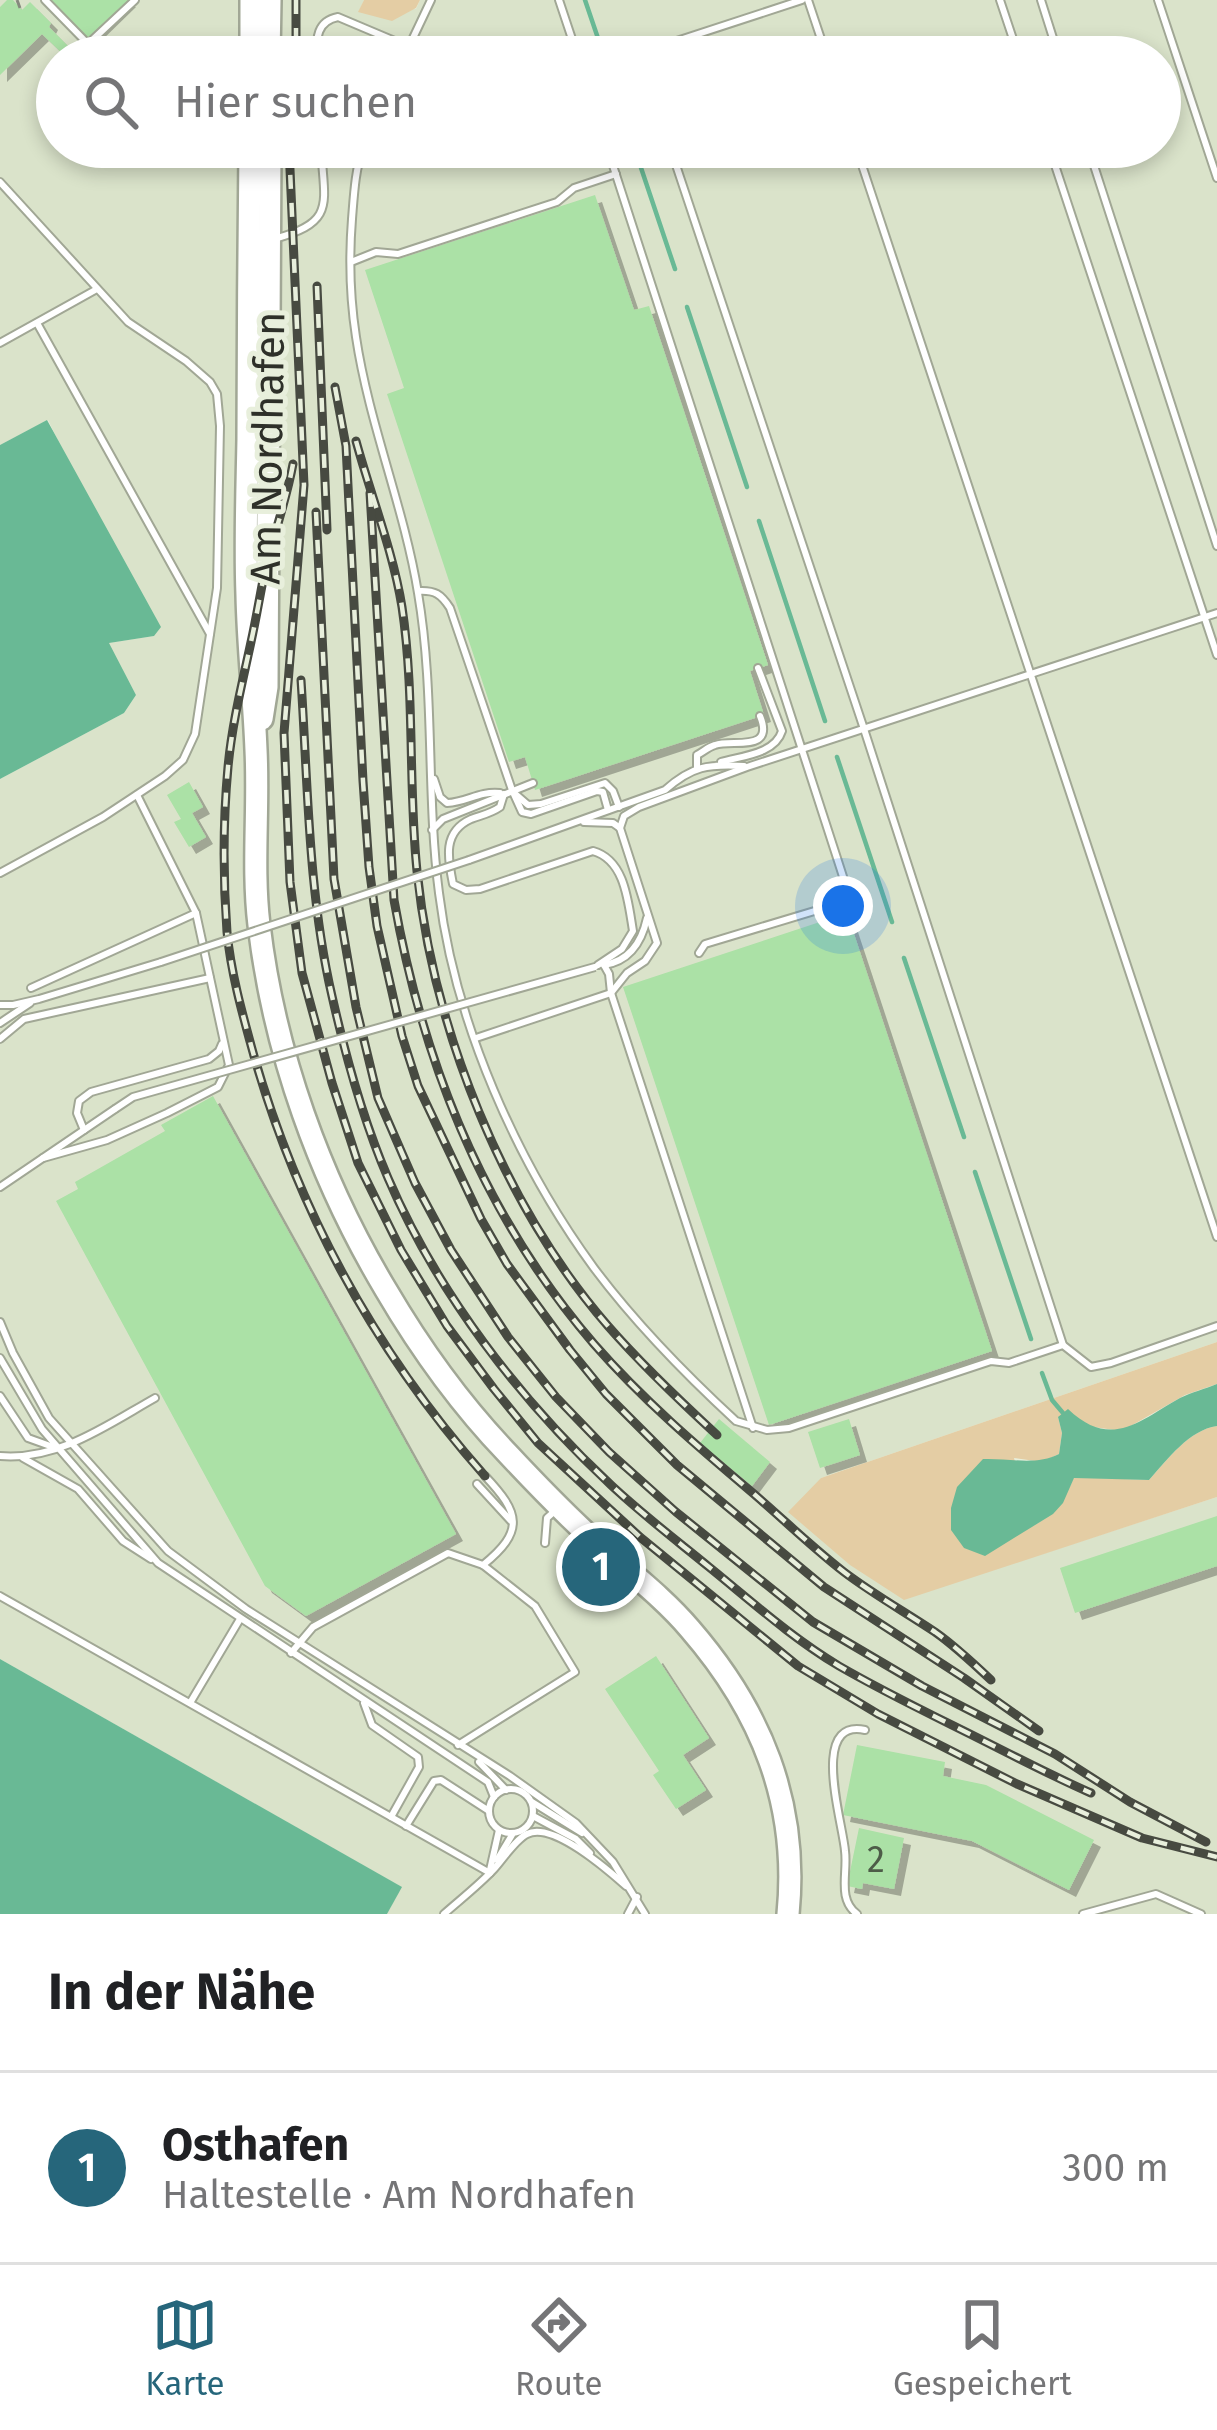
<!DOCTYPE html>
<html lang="de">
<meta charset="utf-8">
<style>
body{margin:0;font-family:"Fira Sans",sans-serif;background:#f2f2f2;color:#202124}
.you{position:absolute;left:843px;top:906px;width:42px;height:42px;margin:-30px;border:9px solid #fff;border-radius:50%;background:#1a73e8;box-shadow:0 0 0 18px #1a73e833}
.badge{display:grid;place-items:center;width:78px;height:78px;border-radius:50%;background:#26667b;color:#fff;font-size:39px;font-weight:700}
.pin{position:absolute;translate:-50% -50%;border:6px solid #fff;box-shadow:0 3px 12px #0006}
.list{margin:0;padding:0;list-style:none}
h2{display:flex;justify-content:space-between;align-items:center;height:156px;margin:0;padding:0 48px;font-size:51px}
h2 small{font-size:39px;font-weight:400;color:#757577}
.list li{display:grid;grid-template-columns:78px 1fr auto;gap:36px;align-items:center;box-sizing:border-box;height:192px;padding:0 48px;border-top:3px solid #e0e0e0}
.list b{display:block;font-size:45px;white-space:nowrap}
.list p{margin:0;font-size:39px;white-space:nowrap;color:#757577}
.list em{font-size:39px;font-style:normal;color:#757577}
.icon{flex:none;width:66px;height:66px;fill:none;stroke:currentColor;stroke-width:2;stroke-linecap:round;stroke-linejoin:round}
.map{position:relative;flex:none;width:1217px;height:1914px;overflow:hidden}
.search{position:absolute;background:#fff;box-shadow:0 6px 18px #0003;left:36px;right:36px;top:36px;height:132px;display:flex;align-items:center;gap:30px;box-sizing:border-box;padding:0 42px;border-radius:66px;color:#757577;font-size:45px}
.sheet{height:348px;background:#fff}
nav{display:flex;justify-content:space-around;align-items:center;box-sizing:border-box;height:168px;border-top:3px solid #e0e0e0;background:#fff;font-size:33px;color:#757577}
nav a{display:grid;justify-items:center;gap:6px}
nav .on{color:#26667b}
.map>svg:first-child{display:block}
.built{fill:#dae3ca;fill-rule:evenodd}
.green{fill:#e4cda4}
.water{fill:#69b995}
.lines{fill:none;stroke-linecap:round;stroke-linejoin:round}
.stream{stroke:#69b995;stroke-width:4.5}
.building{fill:#abe1a6;filter:url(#shadow)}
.lane-casing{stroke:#a1a795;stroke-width:10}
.primary-casing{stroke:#a1a795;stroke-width:26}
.path{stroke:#858a7d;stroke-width:3;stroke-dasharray:12 6;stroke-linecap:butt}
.lane{stroke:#fff;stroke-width:6}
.primary{stroke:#fff;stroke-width:21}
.rail-casing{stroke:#474a41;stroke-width:9}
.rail{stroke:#e8efdc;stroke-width:4.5;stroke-dasharray:14;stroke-linecap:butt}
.lane-bridge-casing{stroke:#a1a795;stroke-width:10;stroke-linecap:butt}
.lane-bridge{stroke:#fff;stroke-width:6}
.labels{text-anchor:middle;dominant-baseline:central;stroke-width:10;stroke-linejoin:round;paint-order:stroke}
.number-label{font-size:36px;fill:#4d5c48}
.street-label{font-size:42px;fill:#2e3029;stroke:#e8efdc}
</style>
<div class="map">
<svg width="1217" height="1914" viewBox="0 0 1217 1914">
<defs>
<filter id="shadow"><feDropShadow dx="7" dy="7" stdDeviation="0" flood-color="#0004"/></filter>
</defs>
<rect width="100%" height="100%" fill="#e8efdc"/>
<path class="built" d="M0,0H364L359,11L416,9L420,0H1217V1342L821,1478L904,1599L1217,1497V1914H387L401,1887L0,1659V779L124,713L136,695L108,643L154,636L48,420L0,445ZM57,57H1160V147H57Z"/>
<g class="green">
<polygon points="364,0 420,0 416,8 392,21 358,12"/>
<path d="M1217,1342V1384L1185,1395L1122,1431L1093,1427L1078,1419L1058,1417L1062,1433L1059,1454L1042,1462L1014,1458L1033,1526C1056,1513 1064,1501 1074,1477L1149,1480C1168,1459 1189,1430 1217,1426V1497L904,1600L850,1565L788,1512L821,1478Z"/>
</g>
<g class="water">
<polygon points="47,420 161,627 154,636 109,643 136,695 124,713 0,779 0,445"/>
<path d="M1217,1384V1426C1189,1430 1168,1459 1149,1480L1074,1478L1063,1503L1053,1514L985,1556L964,1548L951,1530V1508L957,1487L983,1459C1009,1458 1036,1466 1059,1454L1062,1433L1058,1417L1068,1409C1111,1450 1139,1421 1180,1398C1192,1392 1205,1389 1217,1384Z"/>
<polygon points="0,1659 402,1887 387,1914 0,1914"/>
</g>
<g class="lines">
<g class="stream">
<polyline points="585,0 603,53"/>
<polyline points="634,147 675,269"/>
<polyline points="687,307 747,487"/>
<polyline points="759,521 825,721"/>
<polyline points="837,757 892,922"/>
<polyline points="904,958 964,1137"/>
<polyline points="975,1172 1031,1339"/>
<polyline points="1042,1373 1052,1400 1063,1413"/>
</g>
</g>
<g class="building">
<polygon points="7,0 13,0 22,10 30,2 51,23 49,27 74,52 65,56 42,34 0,75 0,7"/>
<polygon points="51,0 129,0 89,39"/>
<polygon points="595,195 634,310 649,306 768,665 750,671 764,715 535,790 525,757 509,762 387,394 404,388 365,270"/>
<polygon points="189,782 203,807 192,813 206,837 189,847 174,822 181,819 167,795"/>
<polygon points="847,913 992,1351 769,1425 623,987"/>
<polygon points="213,1096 456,1534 306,1616 265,1586 56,1201 78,1189 75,1182 165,1131 161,1125"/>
<polygon points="719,1419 770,1462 752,1486 700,1443"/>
<polygon points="849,1419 860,1455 820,1468 808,1432"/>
<polygon points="1217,1516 1217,1566 1075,1613 1060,1568"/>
<polygon points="656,1656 709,1738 683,1755 706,1790 676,1809 653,1775 659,1771 605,1689"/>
<polygon points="857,1745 945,1762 943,1776 986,1785 1094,1840 1069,1890 972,1841 843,1815"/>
<polygon points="859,1828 904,1838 894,1889 863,1883 862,1889 847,1886"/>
</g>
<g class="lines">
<g class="lane-casing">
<g id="lane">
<polyline points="45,0 88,44 135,0"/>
<polyline points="559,0 578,57"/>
<polyline points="808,0 827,57"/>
<polyline points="1000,0 1019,57"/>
<polyline points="1041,0 1059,57"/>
<polyline points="1158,0 1217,178"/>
<path d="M317,57C316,38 317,21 338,17L409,47"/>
<polyline points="404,57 431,0"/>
<polyline points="645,57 649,50 802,0"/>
<path d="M363,147C355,171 354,194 352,219C349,257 350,298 356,337C369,424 404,507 418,593C435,692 426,794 439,893C455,1023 517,1163 594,1268C636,1324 685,1374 736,1421L767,1430L789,1428L991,1361L1009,1363L1063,1345"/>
<polyline points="607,147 848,892 841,903 705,944 699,953"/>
<polyline points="670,147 864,729 1063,1345 1091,1367 1111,1363 1217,1326"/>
<polyline points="856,147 1217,1237"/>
<polyline points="1049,147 1217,655"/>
<polyline points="1088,147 1217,546"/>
<polyline points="0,182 128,322 186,361 210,382 217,394 220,426 217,588 195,734 183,760 165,776 103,817 0,873"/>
<path d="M274,239C337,222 324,204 321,147"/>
<polyline points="351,262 376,252 398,254 557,202 574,188 616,174"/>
<polyline points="37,323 210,634"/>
<polyline points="0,343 97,289"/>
<path d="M418,591C435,590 441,594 450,608L512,790L522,812L531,814L597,791L603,792L608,810"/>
<path d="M721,762C742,756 775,754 782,731L758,668"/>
<path d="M697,769V755C703,752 708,747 715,745C733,739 775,753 760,716"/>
<path d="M434,779L440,797L447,803C468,802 478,791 500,793"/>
<polyline points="513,792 528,805 541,804 605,783 613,791 619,807"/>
<path d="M504,794L500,807C490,814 481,815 471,819C442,832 448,859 453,884L466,890L480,889L593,851C625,860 628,901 633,931L622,949L598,965"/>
<polyline points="584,822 613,823 620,828"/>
<polyline points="432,830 443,819 533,783"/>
<path d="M469,860L665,790C692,766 708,764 744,766"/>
<polyline points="604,965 609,974 611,993 753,1428"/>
<path d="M604,965C630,961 642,941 647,918"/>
<polyline points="31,988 196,913"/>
<polyline points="0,1005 13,1005 39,999 161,962"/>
<polyline points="0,1023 30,1003"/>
<polyline points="476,1038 611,993 627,973 645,961 657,943 620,828 624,816 639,807 747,767 1217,613"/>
<polyline points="0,1039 24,1019 210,978"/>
<polyline points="84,1130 77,1113 79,1101 91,1092 209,1059 219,1051 222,1044"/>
<polyline points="43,1158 107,1140 167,1113 218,1087 229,1065 196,913 137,795"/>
<polyline points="0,1187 115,1109"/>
<polyline points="0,1322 13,1353 49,1418 168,1551 246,1609 510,1776 576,1823 613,1862 645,1914"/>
<polyline points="0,1358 42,1429 158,1563 488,1782 494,1797"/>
<polyline points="0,1396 28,1438 53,1447"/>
<path d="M0,1456C58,1461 107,1425 155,1398"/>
<polyline points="23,1458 78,1489 123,1541 151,1559"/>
<polyline points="477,1484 511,1521"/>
<polyline points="545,1543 547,1518 557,1509"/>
<path d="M483,1565C525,1531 520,1513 485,1476"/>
<polyline points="0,1596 490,1873"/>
<polyline points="291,1653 313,1627 448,1553 483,1565 535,1606 575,1672 458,1745"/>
<polyline points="190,1703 240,1619"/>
<polyline points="364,1703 372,1725 418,1757 419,1767 391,1817"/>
<polyline points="479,1762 506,1790"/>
<circle cx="511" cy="1811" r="22"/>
<polyline points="532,1802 582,1833"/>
<polyline points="533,1816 576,1839 590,1853"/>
<polyline points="406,1826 434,1781 441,1780 489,1811"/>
<polyline points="497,1860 512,1835"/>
<polyline points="490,1870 499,1830"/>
<path d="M444,1914C461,1899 479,1885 494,1869C504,1858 515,1840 527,1834C552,1821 608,1870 626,1886"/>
<polyline points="628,1914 637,1897"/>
<path d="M857,1914C837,1899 848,1873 845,1851C843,1823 809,1718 865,1730"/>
<polyline points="1083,1914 1156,1894 1201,1914"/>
</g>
</g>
<g class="primary-casing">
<g id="primary">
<polyline points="251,57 251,0"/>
<polyline points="269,57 270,0"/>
<path d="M250,147C249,244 248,342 248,439C247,491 245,543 247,595C248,646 254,698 256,750C259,808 252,867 259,925C274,1052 320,1180 386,1290C420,1348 461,1405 508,1454C536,1484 566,1515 597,1543C628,1571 663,1597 690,1629C761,1711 799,1803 788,1914"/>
<polyline points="262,719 267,687 270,147"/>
</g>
</g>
<polyline class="path" points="17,0 20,8"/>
<use href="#lane" class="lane"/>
<use href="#primary" class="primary"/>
<g class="rail-casing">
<g id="rail">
<polyline points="296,0 296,57"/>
<polyline points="289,147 304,485 284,733 290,882 302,973 332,1083 358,1163 401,1250 447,1326 494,1389 538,1443 640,1537 798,1666 878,1714 1017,1784 1142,1838 1217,1857"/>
<polyline points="317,286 327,530"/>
<polyline points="335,387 346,446 363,781 369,867 377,926 402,1036 418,1086 481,1219 507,1264 570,1350 606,1394 677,1465 824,1587 964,1678 1039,1731"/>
<path d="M356,441C371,496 393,551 402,607C415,694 408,784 417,871C433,1029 503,1205 608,1326C642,1365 679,1400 717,1435"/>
<path d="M293,464C287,497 276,529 267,561C261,588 257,615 251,642C242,684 232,724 228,767C223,821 223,878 227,932C231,974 243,1016 254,1056C299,1213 377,1354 485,1476"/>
<path d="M370,493L394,900C423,1064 484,1216 594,1344C642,1399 698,1447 754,1494C784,1520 813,1548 844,1572C873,1594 905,1612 935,1632C955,1646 973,1663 991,1680"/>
<polyline points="316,512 334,879 356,1007 378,1098 415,1183 451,1250 508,1337 556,1397 609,1452 676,1512 813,1622 922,1686 1055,1754 1130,1802 1206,1842"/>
<path d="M301,680C308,786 308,892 332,996C346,1058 363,1120 388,1178C438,1294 520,1400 611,1485C642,1514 676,1540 709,1567C751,1601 792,1638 839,1666C884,1692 930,1714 976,1737C1014,1756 1052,1776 1091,1793"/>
</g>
</g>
<use href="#rail" class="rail"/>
<g class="lane-bridge-casing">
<g id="lane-bridge">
<polyline points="161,962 469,860"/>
<polyline points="115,1109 133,1097 595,967"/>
</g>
</g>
<use href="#lane-bridge" class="lane-bridge"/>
</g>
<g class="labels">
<g class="number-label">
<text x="876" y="1860">2</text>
</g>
<g class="street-label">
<text transform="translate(268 448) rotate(-89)">Am Nordhafen</text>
</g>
</g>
</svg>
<div class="you"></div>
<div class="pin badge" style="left:601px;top:1567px">1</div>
<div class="search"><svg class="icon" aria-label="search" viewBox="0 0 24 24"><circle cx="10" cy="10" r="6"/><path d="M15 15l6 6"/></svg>Hier suchen</div>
</div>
<section class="sheet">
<h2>In der Nähe<small></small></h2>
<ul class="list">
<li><span class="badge">1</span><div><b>Osthafen</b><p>Haltestelle · Am Nordhafen</p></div><em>300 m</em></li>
</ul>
</section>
<nav>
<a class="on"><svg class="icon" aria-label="map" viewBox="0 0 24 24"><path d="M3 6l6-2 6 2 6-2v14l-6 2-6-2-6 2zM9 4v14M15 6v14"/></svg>Karte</a>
<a><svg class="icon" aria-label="directions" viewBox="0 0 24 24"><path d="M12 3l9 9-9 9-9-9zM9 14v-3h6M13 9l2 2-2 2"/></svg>Route</a>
<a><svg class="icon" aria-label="saved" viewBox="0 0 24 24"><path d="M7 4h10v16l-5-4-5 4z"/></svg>Gespeichert</a>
</nav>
